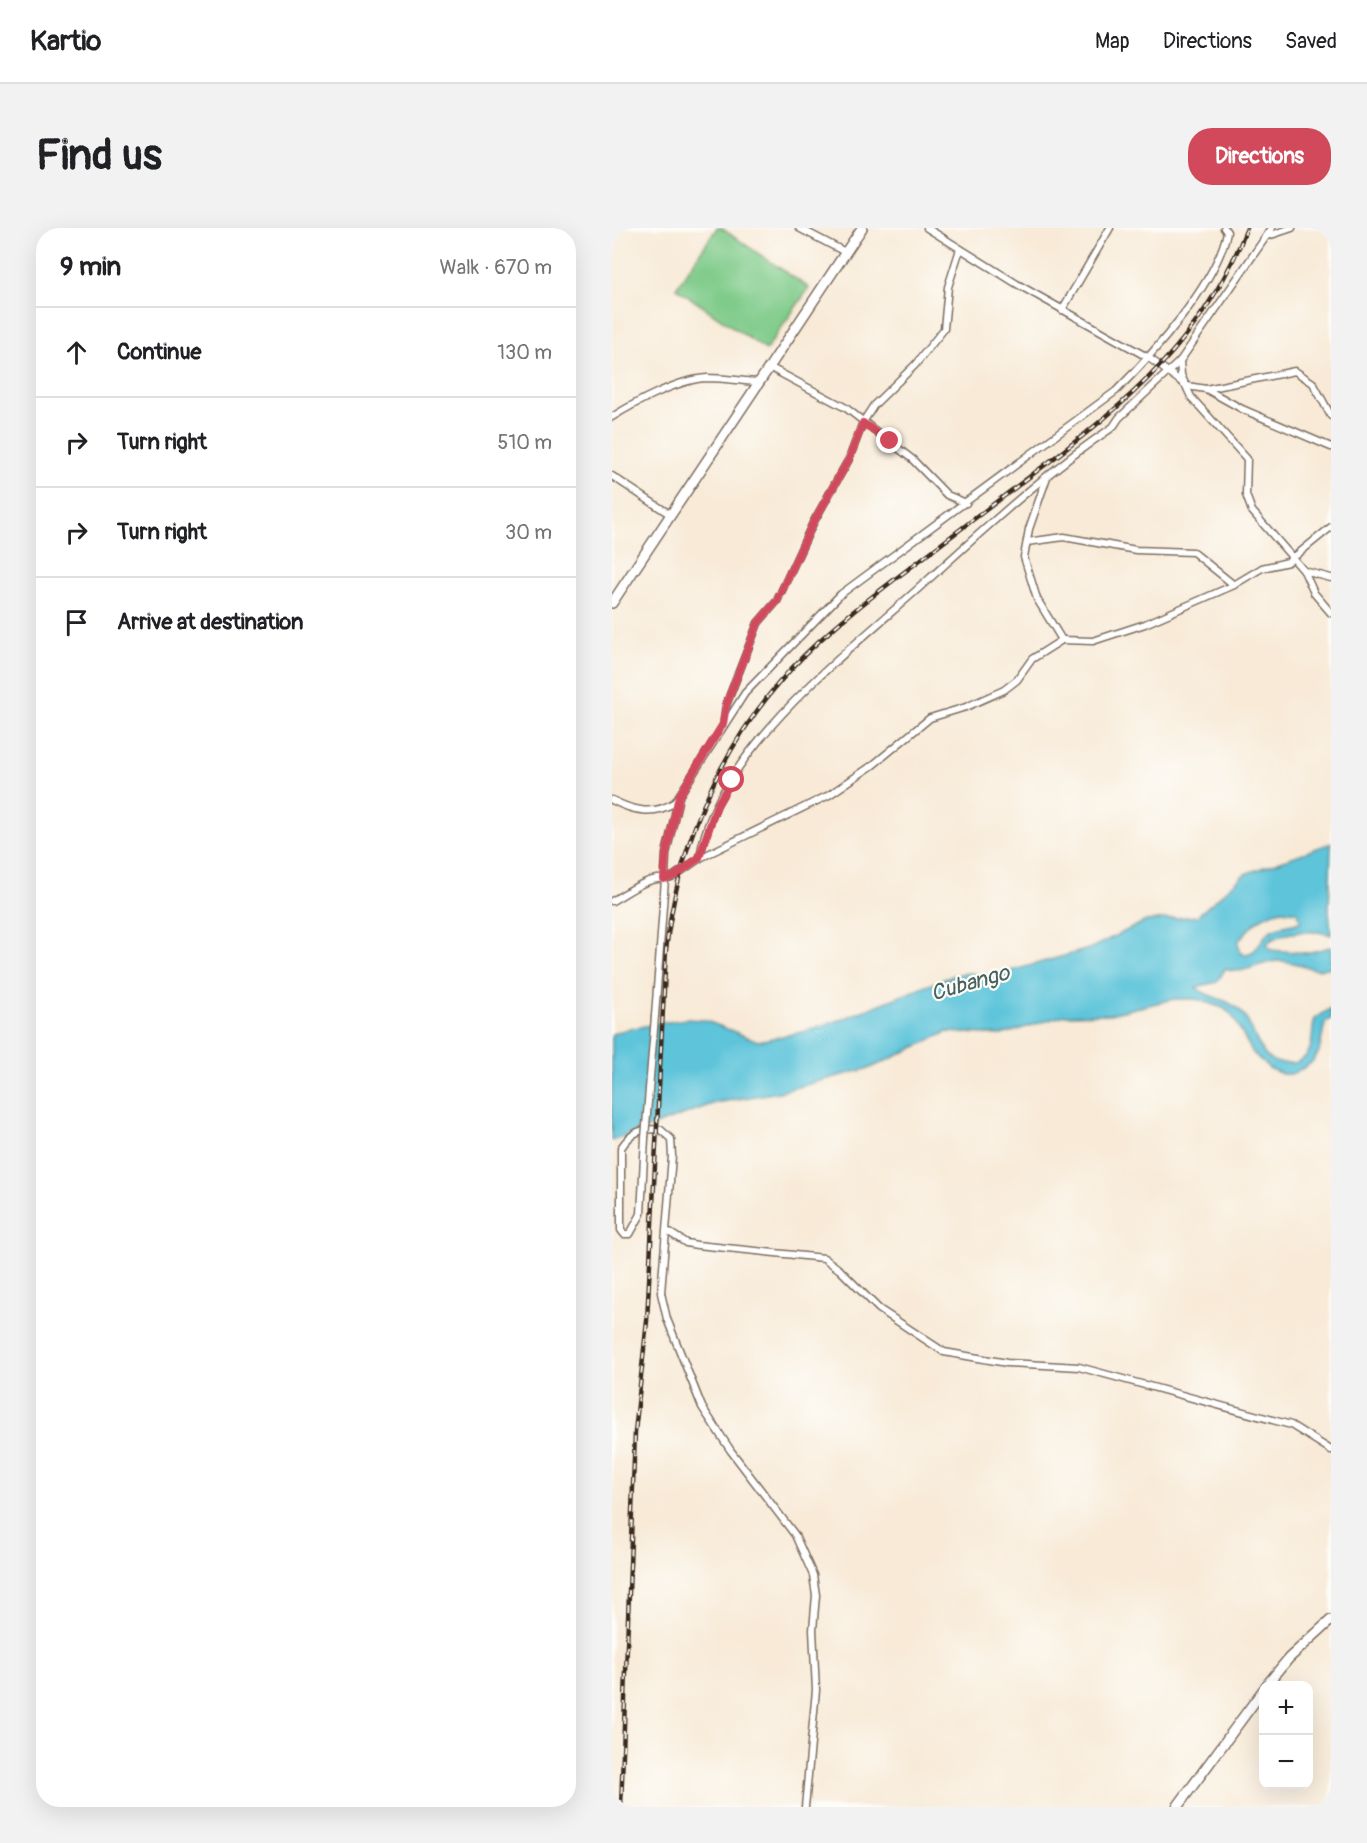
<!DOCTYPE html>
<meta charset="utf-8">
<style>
body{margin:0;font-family:Pangolin,sans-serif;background:#f2f2f2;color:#202124}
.controls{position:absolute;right:18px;bottom:18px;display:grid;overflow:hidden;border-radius:12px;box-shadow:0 6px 24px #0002}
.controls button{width:54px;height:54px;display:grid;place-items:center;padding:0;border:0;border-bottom:2px solid #e0e0e0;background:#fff;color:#202124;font:30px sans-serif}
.stop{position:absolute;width:18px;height:18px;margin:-14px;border:4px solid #d1495b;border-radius:50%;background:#fff}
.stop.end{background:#d1495b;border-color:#fff;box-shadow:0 2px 6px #0008}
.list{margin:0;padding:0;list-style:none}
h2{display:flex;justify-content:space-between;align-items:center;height:78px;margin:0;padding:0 24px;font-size:26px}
h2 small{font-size:20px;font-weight:400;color:#757577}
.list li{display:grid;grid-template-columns:39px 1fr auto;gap:18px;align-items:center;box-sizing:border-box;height:90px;padding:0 24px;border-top:2px solid #e0e0e0}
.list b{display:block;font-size:22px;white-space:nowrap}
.list em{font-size:20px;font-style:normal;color:#757577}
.icon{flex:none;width:33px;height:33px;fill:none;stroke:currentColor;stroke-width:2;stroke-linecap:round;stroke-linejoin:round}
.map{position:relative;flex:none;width:719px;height:1579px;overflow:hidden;border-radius:24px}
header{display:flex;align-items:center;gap:36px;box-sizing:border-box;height:84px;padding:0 30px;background:#fff;border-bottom:2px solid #e0e0e0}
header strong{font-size:28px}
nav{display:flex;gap:33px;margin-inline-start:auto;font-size:21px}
.intro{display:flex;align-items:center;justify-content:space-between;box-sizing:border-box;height:144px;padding:0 36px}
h1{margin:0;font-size:42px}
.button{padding:15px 27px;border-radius:24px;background:#d1495b;color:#fff;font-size:21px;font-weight:700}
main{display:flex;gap:36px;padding:0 36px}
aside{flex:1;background:#fff;border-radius:24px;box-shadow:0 6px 24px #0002}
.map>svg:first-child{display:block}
.green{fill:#7fcb8a;stroke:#5d7a54;stroke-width:1.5}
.water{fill:#5dc4da;stroke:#4c777c;stroke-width:1.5;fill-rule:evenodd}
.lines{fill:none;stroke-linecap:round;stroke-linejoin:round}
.minor-casing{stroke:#7d6d5f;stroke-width:9}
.secondary-casing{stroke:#7d6d5f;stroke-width:12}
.primary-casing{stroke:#7d6d5f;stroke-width:12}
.minor{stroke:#fff;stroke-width:6}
.secondary{stroke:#fff;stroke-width:9}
.primary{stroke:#fff;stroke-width:9}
.rail-casing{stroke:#3b2a1e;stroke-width:4.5}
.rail{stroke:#fdfcf7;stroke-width:2;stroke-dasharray:7;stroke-linecap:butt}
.minor-bridge-casing{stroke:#7d6d5f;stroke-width:9;stroke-linecap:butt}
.minor-bridge{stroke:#fff;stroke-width:6}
.route{stroke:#d1495b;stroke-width:8}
.labels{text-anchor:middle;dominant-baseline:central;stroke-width:4.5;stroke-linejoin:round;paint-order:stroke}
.water-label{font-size:22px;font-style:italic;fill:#476060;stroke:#fdfcf7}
</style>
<header>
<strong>Kartio</strong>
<nav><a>Map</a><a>Directions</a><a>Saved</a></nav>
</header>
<div class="intro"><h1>Find us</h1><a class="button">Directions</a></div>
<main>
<aside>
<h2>9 min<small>Walk · 670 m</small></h2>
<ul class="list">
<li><svg class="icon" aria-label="ahead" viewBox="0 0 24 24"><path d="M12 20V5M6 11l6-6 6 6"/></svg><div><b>Continue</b></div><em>130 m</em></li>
<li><svg class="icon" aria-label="right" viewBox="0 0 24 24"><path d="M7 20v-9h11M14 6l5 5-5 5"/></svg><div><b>Turn right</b></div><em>510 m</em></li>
<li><svg class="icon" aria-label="right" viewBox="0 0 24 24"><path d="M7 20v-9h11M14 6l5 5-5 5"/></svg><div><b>Turn right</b></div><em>30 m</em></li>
<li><svg class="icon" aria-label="arrive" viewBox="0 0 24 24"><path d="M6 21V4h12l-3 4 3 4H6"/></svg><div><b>Arrive at destination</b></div></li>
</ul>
</aside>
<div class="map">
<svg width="719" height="1579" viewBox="0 0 719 1579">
<rect width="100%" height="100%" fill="#fdfcf7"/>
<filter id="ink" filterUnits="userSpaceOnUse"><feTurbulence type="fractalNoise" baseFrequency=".0167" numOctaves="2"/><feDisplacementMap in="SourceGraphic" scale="12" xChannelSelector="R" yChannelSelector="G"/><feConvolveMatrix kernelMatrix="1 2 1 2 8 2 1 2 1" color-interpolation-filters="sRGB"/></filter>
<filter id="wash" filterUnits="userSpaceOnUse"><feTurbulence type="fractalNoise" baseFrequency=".008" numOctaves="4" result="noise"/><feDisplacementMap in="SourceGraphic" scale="24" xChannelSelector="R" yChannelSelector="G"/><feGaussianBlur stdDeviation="1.35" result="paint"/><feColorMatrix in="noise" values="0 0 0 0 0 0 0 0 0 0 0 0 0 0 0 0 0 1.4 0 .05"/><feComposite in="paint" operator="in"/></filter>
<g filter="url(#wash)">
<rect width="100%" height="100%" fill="#f8ead7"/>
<polygon class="green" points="105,0 109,0 197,60 154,122 64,60"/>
<path class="water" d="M719,615L717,682L719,707C706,701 662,703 655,717L659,722L694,725L719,719V739C700,746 687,733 668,733C647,733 634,748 613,741L605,754L584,759C593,770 615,769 628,783C647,802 643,839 678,835C686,835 693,831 697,823C702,813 699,802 703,791L719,780V791L713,795L707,824L699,835L682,846H670L657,840L641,825L619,786L611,780L584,771H562L498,786L453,787L389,807L335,804L261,839L167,864L103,875L0,913V806L16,801L74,791L92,792L146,813L191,804L228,792L342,747L357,745L381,748L477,721L534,693L585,688L633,646ZM670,682L685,684L689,693C679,699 666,696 657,704C647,712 645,730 628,725L626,714C639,697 649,686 670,682Z"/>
</g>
<g filter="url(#ink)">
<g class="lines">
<g class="minor-casing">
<g id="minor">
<polyline points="187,0 233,24"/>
<polyline points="315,0 405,56 537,130 575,158 594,161 630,181 719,219"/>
<polyline points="656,8 680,0"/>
<polyline points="450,82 498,0"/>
<polyline points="568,133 569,147 579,169 635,231 634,267 640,283 692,343 702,365 719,385"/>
<polyline points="157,139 234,180 300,231 335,267 354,275"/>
<polyline points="594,161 683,143 701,155 719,188"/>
<path d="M0,189C24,174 67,151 95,150C112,150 130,153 147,154"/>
<polyline points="0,248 59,287"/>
<polyline points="415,314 452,309 524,322 581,324 622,357"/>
<polyline points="692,343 719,350"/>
<polyline points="450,412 481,413 533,396 620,358 650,340 676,334 719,299"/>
<polyline points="112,493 114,477 146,395 165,373 201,295 237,231 251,194 262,177 303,137 332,101 336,59 348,21"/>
<path d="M0,572C21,583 42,588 63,574L133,465L229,366L504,163C541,126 605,55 615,4L612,0"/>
<polyline points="88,630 217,567 261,537 318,490 354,479 392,462 405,452 420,431 450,412 425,371 412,329 417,301 435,249"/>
<path d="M0,673C15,665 34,649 53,651L54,626L67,569"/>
<path d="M43,788L53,651L62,648L88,630C102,522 243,419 318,350C377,297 435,243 501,199L507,190L568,133L660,0"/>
<path d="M33,910L29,986L18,1006H12L9,1002V920C19,904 31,899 49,902L59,911L60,928L49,1065L55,1091L90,1179L119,1223L183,1307L201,1347L204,1367L201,1402L204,1462L193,1579"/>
<polyline points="55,1003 74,1015 85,1017 212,1030 228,1042 267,1081 332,1124 395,1135 467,1139 679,1197 719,1222"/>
</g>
</g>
<g class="secondary-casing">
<g id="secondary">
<polyline points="654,1458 677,1430 719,1392"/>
<polyline points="565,1579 652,1461"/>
</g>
</g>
<g class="primary-casing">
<polyline id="primary" points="0,375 250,0"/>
</g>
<use href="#minor" class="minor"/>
<use href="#secondary" class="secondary"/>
<use href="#primary" class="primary"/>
<g class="rail-casing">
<path id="rail" d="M9,1579L23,1204L35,1093L54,722C65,624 102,532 166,456C203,411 249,377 295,342C338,309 382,276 425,243C517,174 592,111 635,0"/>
</g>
<use href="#rail" class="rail"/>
<g class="minor-bridge-casing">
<polyline id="minor-bridge" points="33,910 43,788"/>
</g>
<use href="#minor-bridge" class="minor-bridge"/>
</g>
</g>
<g class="lines" filter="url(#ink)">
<polyline class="route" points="120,552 105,577 87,630 62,648 52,651 54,626 67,568 111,496 114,477 146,395 165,373 201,295 237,231 251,195 278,213"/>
</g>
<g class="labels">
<g class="water-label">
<text transform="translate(358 755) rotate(-16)">Cubango</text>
</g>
</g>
</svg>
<div class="controls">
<button>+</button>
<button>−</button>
</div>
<div class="stop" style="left:120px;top:552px"></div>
<div class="stop end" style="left:278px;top:213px"></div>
</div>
</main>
